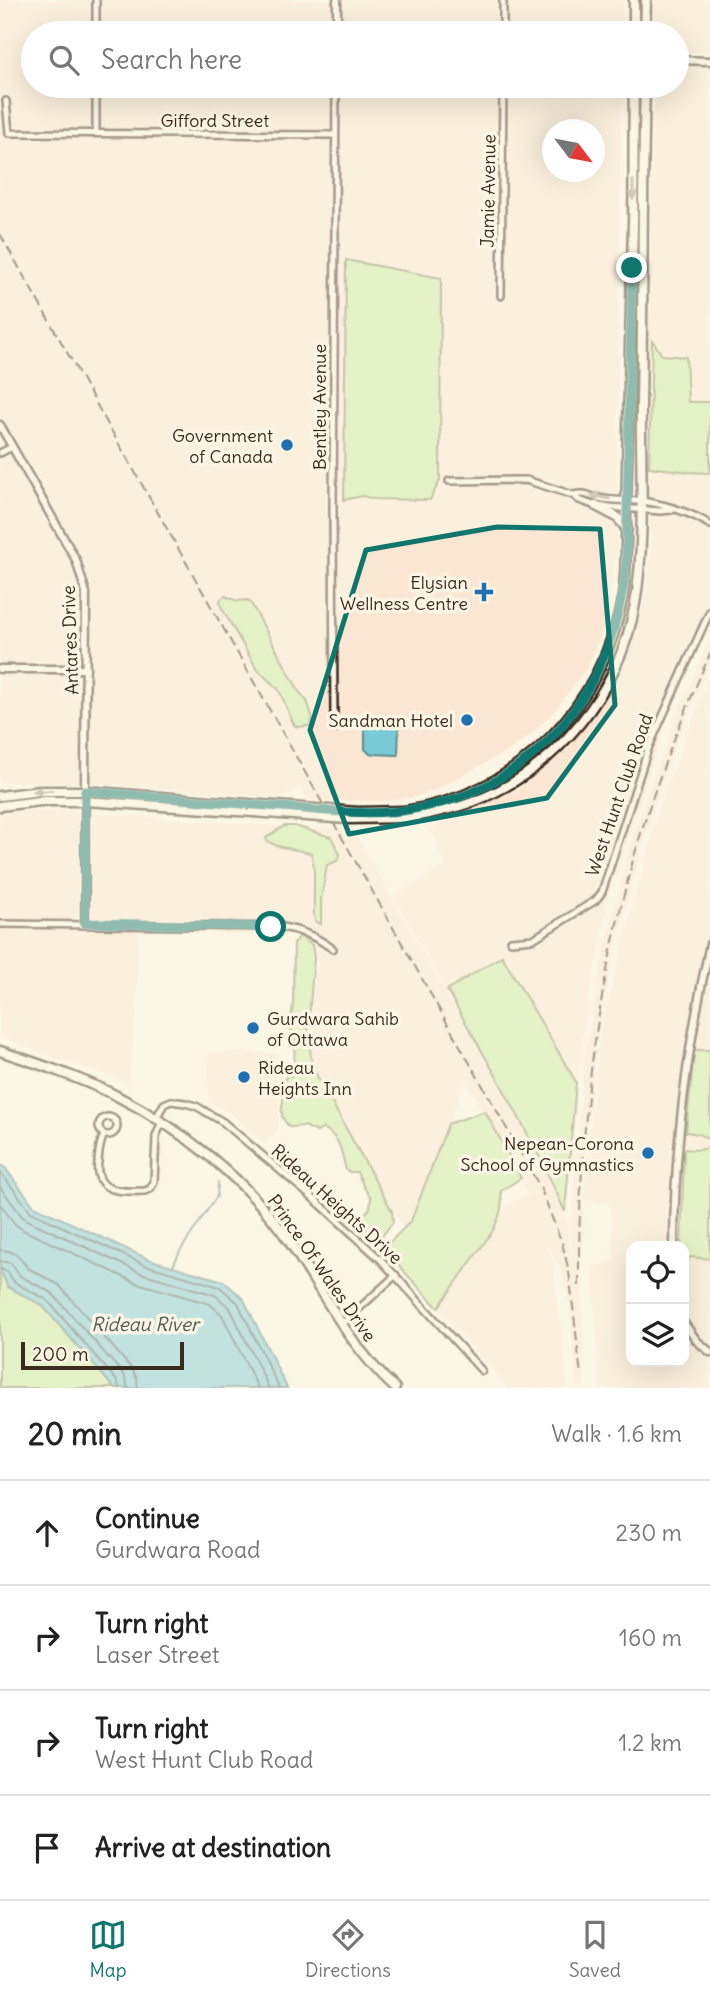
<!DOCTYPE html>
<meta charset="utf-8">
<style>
body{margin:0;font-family:Delius,sans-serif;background:#f2f2f2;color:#222}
.controls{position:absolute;right:21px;bottom:21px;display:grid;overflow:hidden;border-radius:14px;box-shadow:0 7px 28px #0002}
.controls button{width:63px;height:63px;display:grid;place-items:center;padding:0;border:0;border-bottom:2px solid #e0e0e0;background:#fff;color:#222;font:35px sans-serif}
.compass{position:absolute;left:542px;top:119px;width:63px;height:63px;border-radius:50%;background:#fff;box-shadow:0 7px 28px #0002;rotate:122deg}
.scale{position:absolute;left:21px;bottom:18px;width:163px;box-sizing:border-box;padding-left:7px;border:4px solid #3b2a1e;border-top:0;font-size:19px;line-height:24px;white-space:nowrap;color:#3b2a1e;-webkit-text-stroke:5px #fcf5e5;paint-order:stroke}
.stop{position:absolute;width:21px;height:21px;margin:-16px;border:5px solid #0f766e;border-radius:50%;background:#fff}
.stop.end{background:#0f766e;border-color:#fff;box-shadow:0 2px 7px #0008}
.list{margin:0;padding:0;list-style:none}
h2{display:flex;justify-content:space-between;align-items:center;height:91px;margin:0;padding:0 28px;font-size:30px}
h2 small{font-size:23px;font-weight:400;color:#767676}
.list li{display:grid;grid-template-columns:46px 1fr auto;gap:21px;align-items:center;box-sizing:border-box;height:105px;padding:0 28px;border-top:2px solid #e0e0e0}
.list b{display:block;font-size:26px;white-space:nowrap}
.list p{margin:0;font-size:23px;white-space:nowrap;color:#767676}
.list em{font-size:23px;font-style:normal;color:#767676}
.icon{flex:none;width:38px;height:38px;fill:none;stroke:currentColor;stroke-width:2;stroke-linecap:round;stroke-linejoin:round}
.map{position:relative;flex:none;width:710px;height:1388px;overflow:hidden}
.search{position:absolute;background:#fff;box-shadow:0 7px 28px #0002;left:21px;right:21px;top:21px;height:77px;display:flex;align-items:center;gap:18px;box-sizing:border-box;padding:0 24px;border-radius:38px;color:#767676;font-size:26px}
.sheet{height:511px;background:#fff}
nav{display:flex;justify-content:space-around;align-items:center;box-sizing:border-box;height:98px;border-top:2px solid #e0e0e0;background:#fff;font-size:19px;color:#767676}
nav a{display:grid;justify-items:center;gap:4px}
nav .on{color:#0f766e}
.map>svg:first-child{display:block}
.built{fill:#fae6d2;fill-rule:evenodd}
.green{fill:#caeaa2;stroke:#828a60;stroke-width:2}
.water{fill:#7acad5;stroke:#618a8c;stroke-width:2}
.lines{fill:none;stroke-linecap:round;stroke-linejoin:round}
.shore{stroke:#546a67;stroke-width:2}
.stream{stroke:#618a8c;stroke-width:2}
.minor-casing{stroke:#3b2a1e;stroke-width:10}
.tertiary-casing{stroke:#3b2a1e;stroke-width:11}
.primary-casing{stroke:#3b2a1e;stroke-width:13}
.minor{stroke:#fcf5e5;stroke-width:5}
.tertiary{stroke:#fcf5e5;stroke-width:6}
.primary{stroke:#fcf5e5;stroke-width:8}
.rail{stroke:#3b2a1e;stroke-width:2;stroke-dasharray:10 5;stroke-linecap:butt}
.primary-bridge-casing{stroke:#3b2a1e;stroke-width:13;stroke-linecap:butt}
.primary-bridge{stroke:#fcf5e5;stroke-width:8}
.oneway{fill:#9c9082}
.route{stroke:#0f766e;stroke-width:9}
.marked{fill:none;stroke:#0f766e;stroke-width:5;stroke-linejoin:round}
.poi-dot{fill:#1f6fb2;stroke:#fcf5e5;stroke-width:2.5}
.labels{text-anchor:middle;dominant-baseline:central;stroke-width:7;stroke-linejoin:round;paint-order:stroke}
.street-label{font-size:18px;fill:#3b2a1e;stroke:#fcf5e5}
.poi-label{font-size:18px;fill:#3b2a1e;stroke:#fcf5e5;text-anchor:end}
.water-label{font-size:19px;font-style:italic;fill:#4e5a55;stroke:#fcf5e5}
</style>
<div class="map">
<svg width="710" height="1388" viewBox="0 0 710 1388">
<rect width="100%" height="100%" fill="#fcf5e5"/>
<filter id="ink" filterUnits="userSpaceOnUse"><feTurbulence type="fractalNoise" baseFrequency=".0143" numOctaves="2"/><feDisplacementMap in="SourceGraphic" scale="14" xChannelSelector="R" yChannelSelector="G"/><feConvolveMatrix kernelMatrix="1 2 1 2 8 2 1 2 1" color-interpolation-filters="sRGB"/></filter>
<g filter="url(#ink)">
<g class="built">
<path d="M0,0H622V33H33V86H621L616,554L606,621L588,666L553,713L530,735L508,751L441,787L419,796L384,801L335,800L336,802L308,800L300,787L281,797L93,783L0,782ZM552,130H594V172H552Z"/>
<polygon points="651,0 710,0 710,52 677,51 677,33 650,33"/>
<polygon points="677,65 710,65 710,465 647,464 653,130 657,86 677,86"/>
<polygon points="648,469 710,469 710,624 664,726 609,894 583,1029 576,1082 503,956 447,990 394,897 446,865 431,829 519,789 568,749 607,698 622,671 644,604 652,555"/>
<polygon points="710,639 710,662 673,751 649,820 622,918 610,969 598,1032 587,1127 582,1196 585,1239 582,1244 581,1253 584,1388 577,1388 570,1305 560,1268 547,1242 553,1269 568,1388 508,1388 438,1308 493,1233 502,1208 528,1195 521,1178 465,1079 411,1221 404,1228 308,1067 310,1001 315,983 318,962 311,947 301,938 290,934 224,934 224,923 73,918 72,930 138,931 136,1016 128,1082 44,1054 0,1035 0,815 47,810 313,829 323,829 323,827 350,829 362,846 539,1157 566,1222 572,1268 572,1223 579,1120 585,1057 601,967 634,832 676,718"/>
<path d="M710,676V1388H599L593,1268L615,1260L610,1205L584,1199L600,1033L660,807ZM631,1246H684V1362H631Z"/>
<polygon points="209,1052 278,1053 278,1129 263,1144 234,1116 209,1101"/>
</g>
<g class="green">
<polygon points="346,260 441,278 440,480 430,500 374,499 362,496 344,500"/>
<polygon points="652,340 662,355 686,357 688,402 710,402 710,473 689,472 649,467"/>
<polygon points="225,596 237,601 248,600 251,603 300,693 307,701 313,719 309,726 297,727 294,725 279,690 257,669 221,607 220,600"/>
<polygon points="284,826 295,826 331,837 340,854 337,861 327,865 321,899 321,924 316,922 314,916 314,866 311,853 277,846 267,841 266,838"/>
<path d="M300,936L312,945L314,958L308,1028L312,1067L392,1211L393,1222L379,1240L369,1234L361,1218L370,1208L371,1197L365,1189L357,1172H349L346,1170C341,1150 341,1140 324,1128L317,1132L305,1126L290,1127C278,1117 282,1108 284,1094C284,1088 284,1082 286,1076L293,1075L294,1068L295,1033L290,1029L293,1004L294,943Z"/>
<path d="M502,956L576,1082L565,1212C532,1135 488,1063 447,990Z"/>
<polygon points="696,1050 710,1050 710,1140 699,1134 686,1132 694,1051"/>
<path d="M485,1111L521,1178L501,1191C503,1207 500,1217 492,1232L438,1308L383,1249L411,1221L448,1124Z"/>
<polygon points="710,1148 710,1259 690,1257 688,1260 684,1258 684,1246 681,1246 684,1149 698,1150"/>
<polygon points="0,1270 8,1287 42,1305 114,1388 0,1388"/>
</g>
<g class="water">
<polygon points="365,723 399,724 398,755 370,754 365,749"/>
<polygon points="0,1164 5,1168 34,1206 148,1259 223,1281 243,1298 287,1388 114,1388 42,1305 8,1287 0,1270"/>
</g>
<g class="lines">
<g class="shore">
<polyline points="0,1172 31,1212 145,1265 220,1287 238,1303 279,1388"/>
<polyline points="0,1187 21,1215 27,1220 141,1273 215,1295 230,1308 269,1388"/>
<polyline points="0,1204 15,1224 23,1230 137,1283 210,1304 222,1315 258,1388"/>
<polyline points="0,1250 9,1251 17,1255 28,1268 59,1285 132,1369 137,1379 138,1388"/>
<polyline points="0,1261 11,1263 20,1276 52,1293 124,1375 128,1388"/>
<polyline points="0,1269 8,1272 14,1282 47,1300 117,1381 119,1388"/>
</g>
<polyline class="stream" points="173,1266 180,1251 217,1196 218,1182"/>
<g class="minor-casing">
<g id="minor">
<polyline points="96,33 96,0"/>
<polyline points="503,33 503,0"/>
<polyline points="6,101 9,133 335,135"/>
<polyline points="96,133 96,86"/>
<polyline points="501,296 503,86"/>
<polyline points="0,453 12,447"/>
<polyline points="449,481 526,480 573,495 579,500 596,506 660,511 672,510"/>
<path d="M573,495C586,492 587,496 599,498C611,501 625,500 638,501C658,502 694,513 710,525"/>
<polyline points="334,729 333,508 336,86"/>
<polyline points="85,923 85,801"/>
<path d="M0,924L282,927C302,930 317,937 333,949"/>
<polyline points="511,941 533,939 596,900 602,892 648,749 710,611"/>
<circle cx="108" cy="1126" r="9"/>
<polyline points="156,1118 164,1104 171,1101 185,1103 196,1106 223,1122 321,1205 381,1260 482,1371"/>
<path d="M104,1135C99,1144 99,1152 98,1162C94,1193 121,1192 145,1191L150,1189L154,1182L156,1136L162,1122"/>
<polyline points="342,1324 396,1275"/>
</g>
</g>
<g class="tertiary-casing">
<g id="tertiary">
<polyline points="337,0 337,33"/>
<polyline points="677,60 710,61"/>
<polyline points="0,425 76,560 86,593 85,791"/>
<polyline points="0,669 86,669"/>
<path d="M674,1246C674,1145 688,1043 710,944"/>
<polyline points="684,1323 697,1341 710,1352"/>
</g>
</g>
<g class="primary-casing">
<g id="primary">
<polyline points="634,0 634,33"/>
<polyline points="645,33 646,0"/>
<polyline points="596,506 617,517 627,529"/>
<polyline points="0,796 40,791 85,791 248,804"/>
<polyline points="0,806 40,801 85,801 253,812"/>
<path d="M405,811C518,795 604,706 623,595C627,566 626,538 626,510C627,468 628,425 629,383C630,330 632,277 633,224C634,178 633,132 634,86"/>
<path d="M409,818C431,814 454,809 475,801C557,769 620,691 635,604C646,539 640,469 641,403C643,297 642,192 645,86"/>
<path d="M0,1051C39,1064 78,1077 115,1095C182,1129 246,1179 289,1241C323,1292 350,1347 395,1388"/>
</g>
</g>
<use href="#minor" class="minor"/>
<use href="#tertiary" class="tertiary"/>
<use href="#primary" class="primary"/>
<g class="rail">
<polyline points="0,234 540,1187 562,1243 569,1272 581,1376"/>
<path d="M579,1286C578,1150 592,1015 627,883C647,804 677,728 710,654"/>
</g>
<g class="primary-bridge-casing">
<g id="primary-bridge">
<polyline points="248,804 358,812 405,811"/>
<polyline points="253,812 347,819 409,818"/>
</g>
</g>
<use href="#primary-bridge" class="primary-bridge"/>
</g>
<defs><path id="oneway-solid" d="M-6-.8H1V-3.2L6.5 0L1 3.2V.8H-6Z" transform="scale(1.75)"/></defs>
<g class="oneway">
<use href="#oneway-solid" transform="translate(633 190) rotate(90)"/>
<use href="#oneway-solid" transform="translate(600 497) rotate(-168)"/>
<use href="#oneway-solid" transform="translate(43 791) rotate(177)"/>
</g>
</g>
<g class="lines" filter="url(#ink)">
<path class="route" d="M271,927L85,923V791C151,797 216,802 281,807C324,810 370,817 413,809C538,789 615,687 626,565L632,268"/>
</g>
<path d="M0 0H710V1388H0ZM497,527L600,529L615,705L547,798L349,834L310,730L366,550Z" fill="#fcf5e5" fill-opacity=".55" fill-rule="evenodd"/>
<path class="marked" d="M497,527L600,529L615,705L547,798L349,834L310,730L366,550Z"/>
<g class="poi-dot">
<circle cx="287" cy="445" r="7"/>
<path d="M480.5 581.5h7v7h7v7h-7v7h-7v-7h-7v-7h7z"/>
<circle cx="467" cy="720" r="7"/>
<circle cx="253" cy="1028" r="7"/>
<circle cx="244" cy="1077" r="7"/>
<circle cx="648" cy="1153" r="7"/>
</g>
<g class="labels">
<g class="street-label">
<text x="215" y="120">Gifford Street</text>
<text transform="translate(488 191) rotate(-89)">Jamie Avenue</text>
<text transform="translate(319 407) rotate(-90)">Bentley Avenue</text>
<text transform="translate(70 640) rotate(-92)">Antares Drive</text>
<text transform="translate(619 795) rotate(-71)">West Hunt Club Road</text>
<text transform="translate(337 1204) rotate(42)">Rideau Heights Drive</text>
<text transform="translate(322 1268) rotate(55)">Prince Of Wales Drive</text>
</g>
<g class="poi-label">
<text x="273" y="435">Government<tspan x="273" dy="21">of Canada</tspan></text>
<text x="468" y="582">Elysian<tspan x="468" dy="21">Wellness Centre</tspan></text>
<text x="453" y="720">Sandman Hotel</text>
<text x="267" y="1018" text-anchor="start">Gurdwara Sahib<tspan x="267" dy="21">of Ottawa</tspan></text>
<text x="258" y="1067" text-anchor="start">Rideau<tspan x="258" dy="21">Heights Inn</tspan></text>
<text x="634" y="1143">Nepean-Corona<tspan x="634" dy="21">School of Gymnastics</tspan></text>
</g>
<g class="water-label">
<text x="145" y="1324">Rideau River</text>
</g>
</g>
</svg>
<div class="controls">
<button><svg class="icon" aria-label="locate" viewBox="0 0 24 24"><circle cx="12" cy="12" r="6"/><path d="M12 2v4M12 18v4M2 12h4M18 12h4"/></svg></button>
<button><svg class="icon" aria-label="layers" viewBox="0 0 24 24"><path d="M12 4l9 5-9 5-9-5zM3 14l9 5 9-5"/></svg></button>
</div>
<svg class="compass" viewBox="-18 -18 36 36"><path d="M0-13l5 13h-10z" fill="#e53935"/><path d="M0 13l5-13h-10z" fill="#767676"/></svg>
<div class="scale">200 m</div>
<div class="stop" style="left:271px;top:927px"></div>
<div class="stop end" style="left:632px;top:268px"></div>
<div class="search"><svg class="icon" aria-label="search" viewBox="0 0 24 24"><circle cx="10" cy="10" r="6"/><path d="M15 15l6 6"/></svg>Search here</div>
</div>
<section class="sheet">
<h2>20 min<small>Walk · 1.6 km</small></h2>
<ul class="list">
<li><svg class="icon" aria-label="ahead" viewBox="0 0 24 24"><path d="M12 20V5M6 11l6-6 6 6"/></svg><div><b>Continue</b><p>Gurdwara Road</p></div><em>230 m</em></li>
<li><svg class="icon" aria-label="right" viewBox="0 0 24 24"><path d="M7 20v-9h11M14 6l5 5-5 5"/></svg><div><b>Turn right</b><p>Laser Street</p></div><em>160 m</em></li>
<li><svg class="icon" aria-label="right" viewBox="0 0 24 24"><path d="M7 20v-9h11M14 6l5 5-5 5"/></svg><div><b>Turn right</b><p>West Hunt Club Road</p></div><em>1.2 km</em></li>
<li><svg class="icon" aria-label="arrive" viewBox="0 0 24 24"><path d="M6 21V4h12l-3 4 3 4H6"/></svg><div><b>Arrive at destination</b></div></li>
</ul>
</section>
<nav>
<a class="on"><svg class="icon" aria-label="map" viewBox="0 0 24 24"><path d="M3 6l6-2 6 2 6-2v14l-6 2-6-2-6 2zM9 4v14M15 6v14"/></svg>Map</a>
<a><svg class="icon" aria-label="directions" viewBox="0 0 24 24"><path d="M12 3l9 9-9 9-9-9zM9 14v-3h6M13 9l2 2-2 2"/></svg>Directions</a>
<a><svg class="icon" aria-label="saved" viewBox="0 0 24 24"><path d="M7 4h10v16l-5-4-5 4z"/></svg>Saved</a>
</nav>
